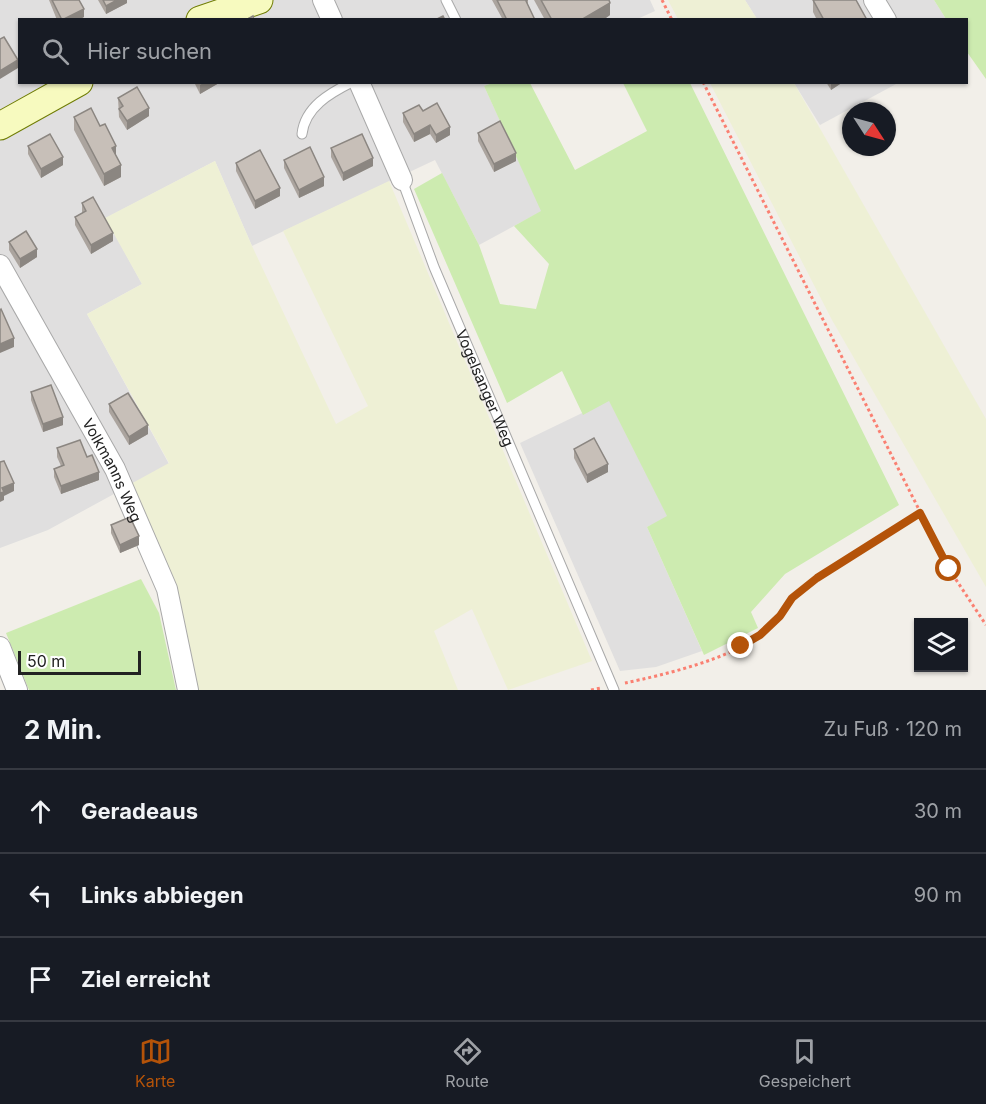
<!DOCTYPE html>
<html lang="de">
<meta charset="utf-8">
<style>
body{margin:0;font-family:Inter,sans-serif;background:#242831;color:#f1f3f6}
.controls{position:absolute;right:18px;bottom:18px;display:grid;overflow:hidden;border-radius:0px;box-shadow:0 2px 4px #0004}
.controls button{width:54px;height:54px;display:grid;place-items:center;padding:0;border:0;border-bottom:2px solid #363941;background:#171b24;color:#f1f3f6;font:30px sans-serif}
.compass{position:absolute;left:842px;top:102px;width:54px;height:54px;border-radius:50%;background:#171b24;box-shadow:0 2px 4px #0004;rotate:126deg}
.scale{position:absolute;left:18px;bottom:15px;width:123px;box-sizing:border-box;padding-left:6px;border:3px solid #222;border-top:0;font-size:16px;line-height:21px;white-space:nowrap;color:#222;-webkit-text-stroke:4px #fff;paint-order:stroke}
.stop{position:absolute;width:18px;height:18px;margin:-14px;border:4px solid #b45309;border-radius:50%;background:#fff}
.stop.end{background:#b45309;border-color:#fff;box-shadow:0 2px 6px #0008}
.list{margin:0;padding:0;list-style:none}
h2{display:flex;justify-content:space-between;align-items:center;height:78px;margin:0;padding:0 24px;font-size:26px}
h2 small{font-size:20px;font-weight:400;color:#9ea1a6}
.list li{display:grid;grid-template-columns:39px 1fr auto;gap:18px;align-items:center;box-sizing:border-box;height:84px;padding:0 24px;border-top:2px solid #363941}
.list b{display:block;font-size:22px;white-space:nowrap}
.list em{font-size:20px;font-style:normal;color:#9ea1a6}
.icon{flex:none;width:33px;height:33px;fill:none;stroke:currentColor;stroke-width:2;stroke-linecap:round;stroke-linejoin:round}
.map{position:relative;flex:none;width:986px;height:690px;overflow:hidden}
.search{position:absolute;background:#171b24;box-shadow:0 2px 4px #0004;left:18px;right:18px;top:18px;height:66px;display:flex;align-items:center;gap:15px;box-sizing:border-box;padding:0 21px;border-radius:0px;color:#9ea1a6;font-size:22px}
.sheet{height:330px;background:#171b24}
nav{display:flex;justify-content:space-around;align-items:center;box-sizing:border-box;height:84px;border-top:2px solid #363941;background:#171b24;font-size:16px;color:#9ea1a6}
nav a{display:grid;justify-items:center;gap:3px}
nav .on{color:#b45309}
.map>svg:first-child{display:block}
.residential{fill:#e0dfdf}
.farmland{fill:#eef0d5}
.grass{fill:#cdebb0}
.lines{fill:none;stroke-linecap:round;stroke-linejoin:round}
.lane-casing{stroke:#a9a9a9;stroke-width:11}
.street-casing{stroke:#a9a9a9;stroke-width:22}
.secondary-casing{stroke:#707d05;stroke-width:29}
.path{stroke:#fa8072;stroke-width:3;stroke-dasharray:3 3;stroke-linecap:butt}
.lane{stroke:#fff;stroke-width:9}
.street{stroke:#fff;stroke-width:20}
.secondary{stroke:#f7fabf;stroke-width:27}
.wall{fill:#aba49e}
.shaded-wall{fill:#8b8681}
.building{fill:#c7bfb8;stroke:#8b8681;stroke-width:1.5}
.route{stroke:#b45309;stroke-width:8}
.labels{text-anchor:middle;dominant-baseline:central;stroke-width:4.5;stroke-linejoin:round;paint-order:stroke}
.street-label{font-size:15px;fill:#222;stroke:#fff}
</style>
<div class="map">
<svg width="986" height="690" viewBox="0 0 986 690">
<rect width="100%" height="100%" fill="#f2efe9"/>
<g class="residential">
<polygon points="0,0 650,0 655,11 635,20 20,20 20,82 492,83 484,86 542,211 479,245 435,160 252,246 215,161 106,218 142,284 87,314 169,464 48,530 0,548"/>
<polygon points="745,0 934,0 946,19 757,19"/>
<polygon points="794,83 898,83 820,125"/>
<polygon points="609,400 668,517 647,527 702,651 656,667 620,671 520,443"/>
</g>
<g class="farmland">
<polygon points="668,0 745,0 757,19 678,19"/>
<polygon points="710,83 794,83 986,419 986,587 832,320"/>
<polygon points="215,161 252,246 336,424 368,406 283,231 389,181 592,661 508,690 472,609 434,631 458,690 197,690 127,486 169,463 87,314 142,284 105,218"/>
</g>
<g class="grass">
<polygon points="934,0 986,0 986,79 967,52 966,20 946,19"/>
<polygon points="492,83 530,83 575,170 647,131 623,83 690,83 899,505 785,574 751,612 758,628 704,655 647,527 667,516 609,401 583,415 562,371 507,403 414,189 442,173 479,245 500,304 536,309 549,264 514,226 541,211 484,86"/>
<polygon points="141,579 159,613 176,690 29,690 6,633"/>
</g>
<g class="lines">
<g class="lane-casing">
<g id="lane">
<polyline points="446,0 456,20"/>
<path d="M302,134C305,107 330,93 352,82"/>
<path id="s1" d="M402,180L434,267L614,690"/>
</g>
</g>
<g class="street-casing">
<g id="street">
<polyline points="323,0 332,20"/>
<polyline points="874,0 886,20"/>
<polyline points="359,82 402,180"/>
<path id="s2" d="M0,265L115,469L167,589L188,690"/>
<polyline points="0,647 17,690"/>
</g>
</g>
<g class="secondary-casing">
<g id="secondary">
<polyline points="200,20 259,0"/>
<polyline points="0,126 79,82"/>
</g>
</g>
<g class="path">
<polyline points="662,0 672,20"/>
<polyline points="703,82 949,569 986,625"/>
<path d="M625,683C663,675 731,659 761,634C774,623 782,612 791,600C798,592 808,585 816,579C849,555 886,535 920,513"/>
<polyline points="591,690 601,688"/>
</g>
<use href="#lane" class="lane"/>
<use href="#street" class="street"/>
<use href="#secondary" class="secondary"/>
</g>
<g class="wall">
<polygon points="49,0 79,0 84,17 78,20 57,20"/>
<polygon points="98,0 127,0 127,3 106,14"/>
<polygon points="492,0 528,0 528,5 535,20 503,20"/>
<polygon points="534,0 609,0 610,15 603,20 545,20"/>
<polygon points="813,0 867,20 817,20 813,12"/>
<polygon points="194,82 219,82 219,83 200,94"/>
<polygon points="826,82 843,82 831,90"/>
<polygon points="118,98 149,116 127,130 119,117"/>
<polygon points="423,111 450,135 436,143 430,134 414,142 403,122 403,113"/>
<polygon points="74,117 116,156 121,177 104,186 74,130"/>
<polygon points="478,133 516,161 494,172 478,141"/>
<polygon points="28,146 63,165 41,178 28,154"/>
<polygon points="331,148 373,166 343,181 331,157"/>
<polygon points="284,160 324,186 299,198 284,168"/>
<polygon points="236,163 280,196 255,209 236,171"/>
<polygon points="82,203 113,241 91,254 75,225 75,217 82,213"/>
<polygon points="9,242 37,257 20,268 9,250"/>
<polygon points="31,392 63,425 43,432 31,400"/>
<polygon points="109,404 148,434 129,445 109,412"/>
<polygon points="57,448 87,457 99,480 61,494 54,477 54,469 61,466 57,457"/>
<polygon points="574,449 608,472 587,483 574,458"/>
<polygon points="111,525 139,545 120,553 111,533"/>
</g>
<g class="shaded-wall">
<polygon points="117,0 127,0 127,3 106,14 106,6"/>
<polygon points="610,3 610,15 603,20 581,20"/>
<polygon points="84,9 84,17 78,20 62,20"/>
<polygon points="18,60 18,68 0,79 0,71"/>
<polygon points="205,82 219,82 219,83 200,94 200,85"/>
<polygon points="831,82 843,82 831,90"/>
<polygon points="149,108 149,116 127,130 127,121"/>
<polygon points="430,125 430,134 414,142 414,134"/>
<polygon points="450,127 450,135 436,143 436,135"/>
<polygon points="116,146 116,159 112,148"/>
<polygon points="516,153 516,161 494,172 494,164"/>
<polygon points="63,157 63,165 41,178 41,169"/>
<polygon points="373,158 373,166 343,181 343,173"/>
<polygon points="121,165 121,177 104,186 104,174"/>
<polygon points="324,177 324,186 299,198 299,190"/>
<polygon points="280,188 280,196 255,209 255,201"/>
<polygon points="113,233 113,241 91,254 91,245"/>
<polygon points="37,249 37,257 20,268 20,259"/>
<polygon points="14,338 14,347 0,353 0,344"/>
<polygon points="63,417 63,425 43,432 43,424"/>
<polygon points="148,425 148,434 129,445 129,437"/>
<polygon points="608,464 608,472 587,483 587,475"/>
<polygon points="99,472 99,480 61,494 61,486"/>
<polygon points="14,483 14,491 4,496 4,500 0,502 0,493 2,488"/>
<polygon points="139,536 139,545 120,553 120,545"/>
</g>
<g class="building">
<polygon points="52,0 79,0 84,9 62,20"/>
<polygon points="103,0 117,0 106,6"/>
<polygon points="497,0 527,0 526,1 535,20 507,20"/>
<polygon points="541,0 609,0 610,3 581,20 552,20"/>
<polygon points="813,0 856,0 867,20 824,20"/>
<polygon points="253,16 254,20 246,20"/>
<polygon points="443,16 445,20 435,20"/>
<polygon points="4,37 18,60 0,71 0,39"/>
<polygon points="137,87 149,108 127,121 119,109 123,106 118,98"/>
<polygon points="437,103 450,127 436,135 430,125 414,134 403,113 419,105 423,111"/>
<polygon points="91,108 100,126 105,124 116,146 112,148 121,165 104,174 74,117"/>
<polygon points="500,121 516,153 494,164 478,133"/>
<polygon points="50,134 63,157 41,169 28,146"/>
<polygon points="362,134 373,158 343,173 331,148"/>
<polygon points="310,147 324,177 299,190 284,160"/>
<polygon points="260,150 280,188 255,201 236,163"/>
<polygon points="93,197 113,233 91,245 75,217 86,211 82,203"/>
<polygon points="26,231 37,249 20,259 9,242"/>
<polygon points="1,309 14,338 0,344 0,310"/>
<polygon points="51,385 63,417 43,424 31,392"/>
<polygon points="128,393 148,425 129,437 109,404"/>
<polygon points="594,438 608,464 587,475 574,449"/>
<polygon points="80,440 87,457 92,455 99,472 61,486 54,469 64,465 57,448"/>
<polygon points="4,461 14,483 2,488 4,492 0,493 0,462"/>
<polygon points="130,517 139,536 120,545 111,525"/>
</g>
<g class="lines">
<polyline class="route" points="741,646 760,635 780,616 792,598 817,578 920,513 949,569"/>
</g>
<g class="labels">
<g class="street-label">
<text stroke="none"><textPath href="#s1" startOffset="224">Vogelsanger Weg</textPath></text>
<text stroke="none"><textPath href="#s2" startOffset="234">Volkmanns Weg</textPath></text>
</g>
</g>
</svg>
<div class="controls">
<button><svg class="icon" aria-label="layers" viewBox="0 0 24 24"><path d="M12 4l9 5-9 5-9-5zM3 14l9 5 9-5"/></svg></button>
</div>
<svg class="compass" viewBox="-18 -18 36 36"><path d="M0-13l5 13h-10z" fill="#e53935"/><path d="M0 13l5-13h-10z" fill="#9ea1a6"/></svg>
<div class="scale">50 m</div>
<div class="stop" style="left:949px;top:569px"></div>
<div class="stop end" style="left:741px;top:646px"></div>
<div class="search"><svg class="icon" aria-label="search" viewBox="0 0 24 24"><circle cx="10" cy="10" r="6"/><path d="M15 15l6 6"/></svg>Hier suchen</div>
</div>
<section class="sheet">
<h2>2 Min.<small>Zu Fuß · 120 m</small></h2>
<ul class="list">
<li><svg class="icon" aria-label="ahead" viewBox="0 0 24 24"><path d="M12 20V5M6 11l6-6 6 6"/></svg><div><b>Geradeaus</b></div><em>30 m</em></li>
<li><svg class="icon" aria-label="left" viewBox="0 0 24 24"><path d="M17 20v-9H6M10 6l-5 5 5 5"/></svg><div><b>Links abbiegen</b></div><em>90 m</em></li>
<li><svg class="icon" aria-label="arrive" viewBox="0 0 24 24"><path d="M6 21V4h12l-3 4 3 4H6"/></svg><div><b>Ziel erreicht</b></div></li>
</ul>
</section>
<nav>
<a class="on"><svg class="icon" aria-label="map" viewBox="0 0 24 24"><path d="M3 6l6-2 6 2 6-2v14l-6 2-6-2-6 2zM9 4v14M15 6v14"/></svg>Karte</a>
<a><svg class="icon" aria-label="directions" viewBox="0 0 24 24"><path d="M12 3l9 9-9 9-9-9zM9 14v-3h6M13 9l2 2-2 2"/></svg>Route</a>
<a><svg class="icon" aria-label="saved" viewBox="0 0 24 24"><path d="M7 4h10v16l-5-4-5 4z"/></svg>Gespeichert</a>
</nav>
